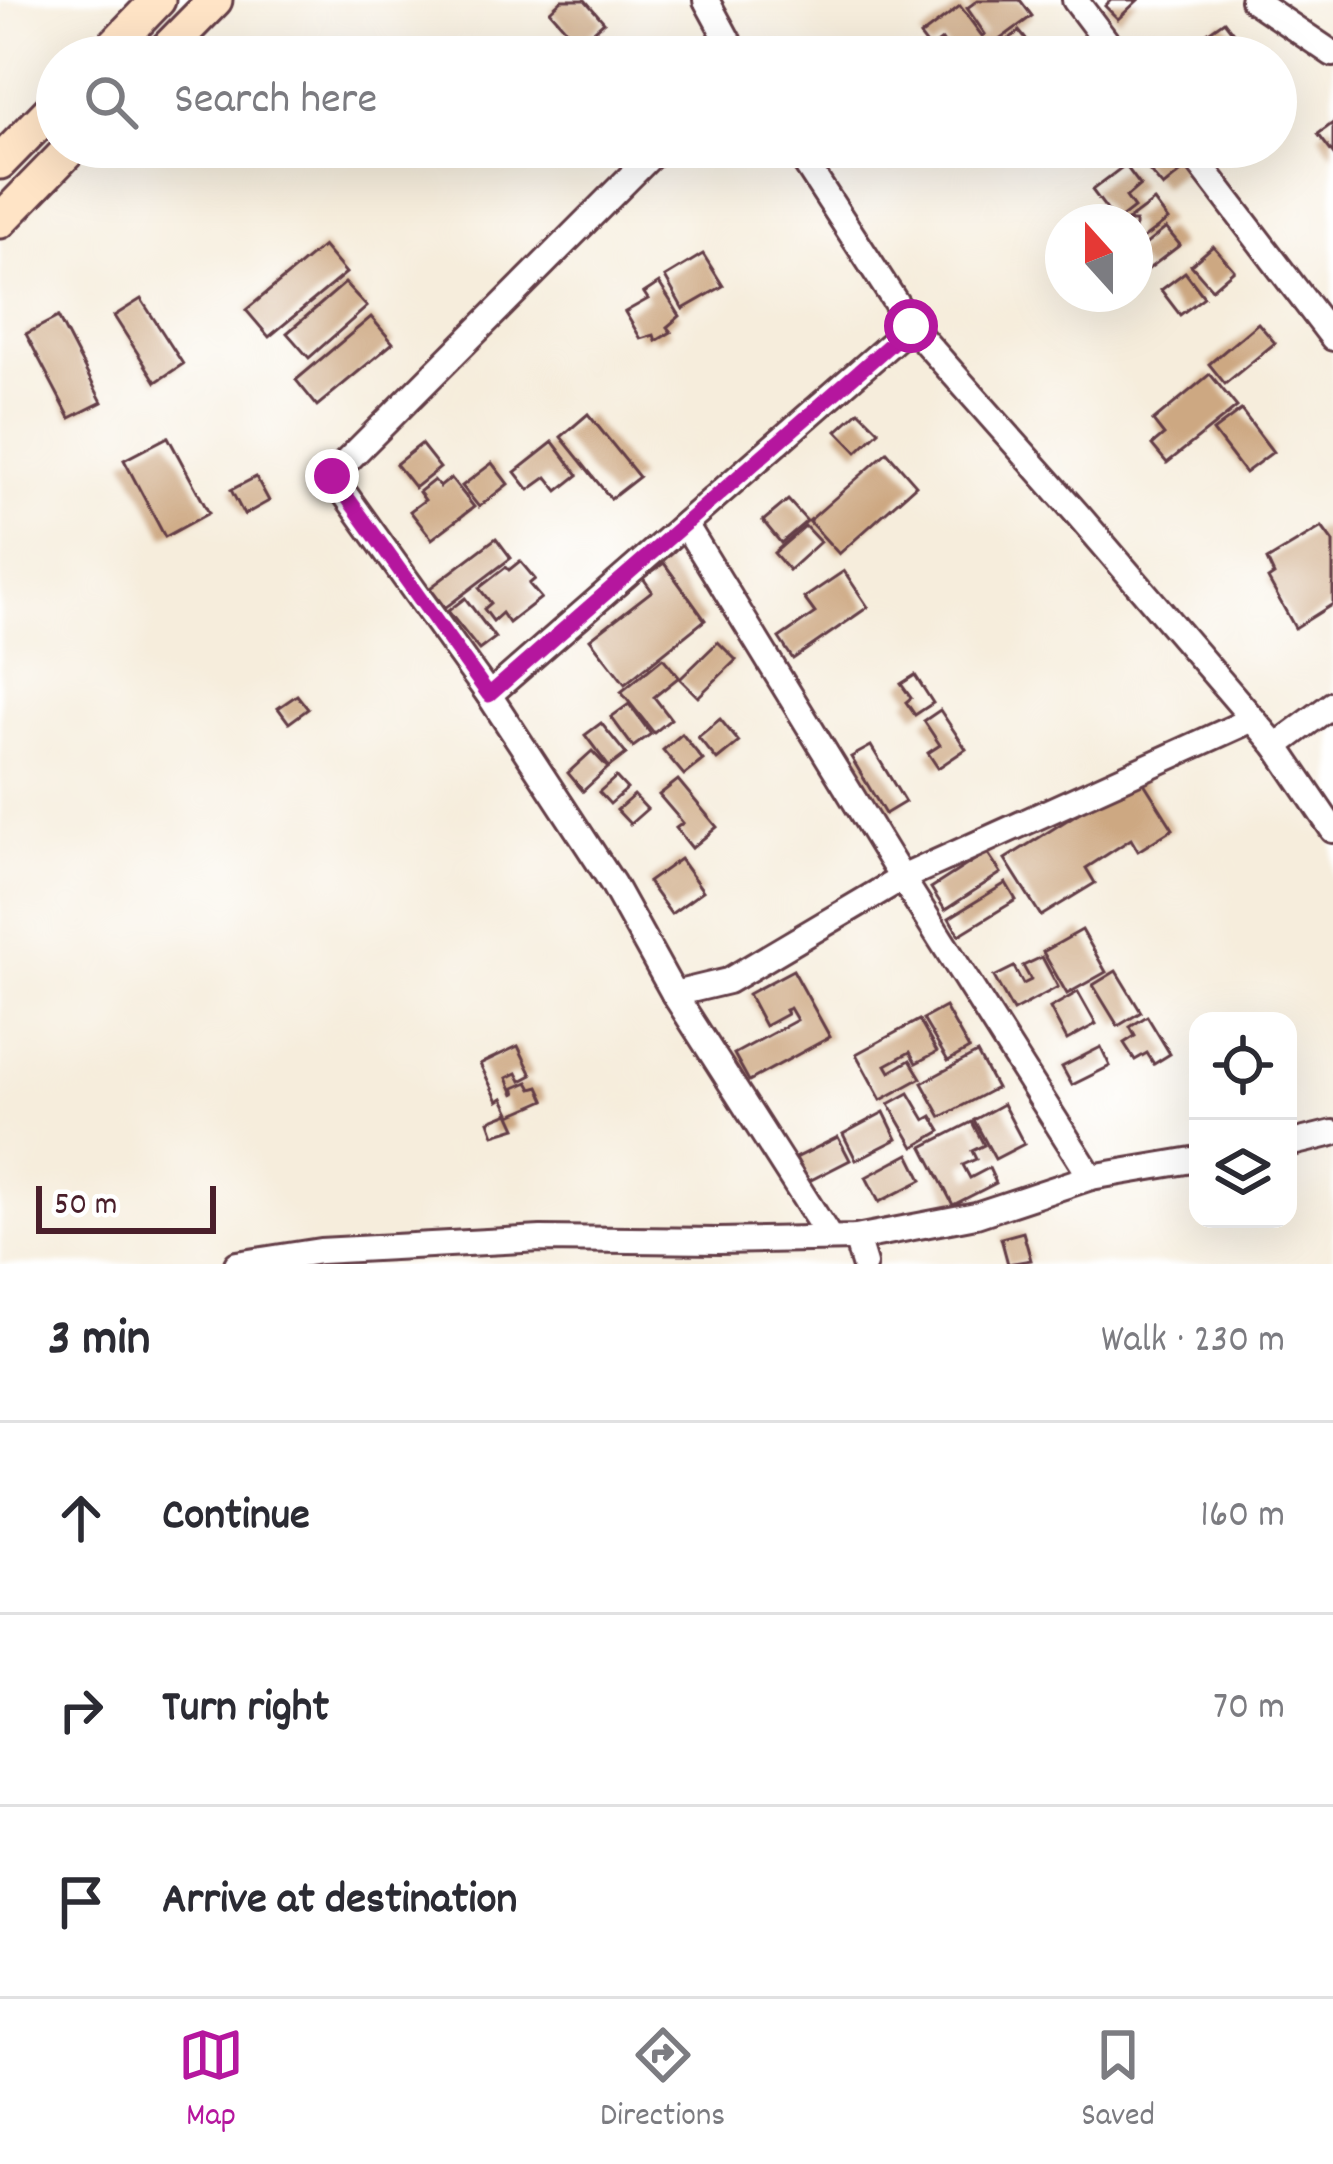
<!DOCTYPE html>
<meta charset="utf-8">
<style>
body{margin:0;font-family:Dekko,sans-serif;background:#f2f2f3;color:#2b2b33}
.controls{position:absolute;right:36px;bottom:36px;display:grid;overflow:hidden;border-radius:24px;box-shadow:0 12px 48px #0002}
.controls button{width:108px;height:108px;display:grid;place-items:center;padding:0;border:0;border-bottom:3px solid #e1e1e2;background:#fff;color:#2b2b33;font:60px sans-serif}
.compass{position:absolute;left:1045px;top:204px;width:108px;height:108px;border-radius:50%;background:#fff;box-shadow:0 12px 48px #0002;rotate:339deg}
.scale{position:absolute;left:36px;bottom:30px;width:180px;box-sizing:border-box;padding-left:12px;border:6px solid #4a1f2b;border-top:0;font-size:33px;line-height:42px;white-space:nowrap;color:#4a1f2b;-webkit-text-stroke:9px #fff;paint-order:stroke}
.stop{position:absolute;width:36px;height:36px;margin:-27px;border:9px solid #b5179e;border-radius:50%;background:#fff}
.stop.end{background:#b5179e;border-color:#fff;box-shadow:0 3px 12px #0008}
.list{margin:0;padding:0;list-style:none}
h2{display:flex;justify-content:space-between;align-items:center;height:156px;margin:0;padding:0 48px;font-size:51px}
h2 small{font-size:39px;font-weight:400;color:#7c7c81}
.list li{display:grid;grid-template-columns:78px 1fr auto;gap:36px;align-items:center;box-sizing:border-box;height:192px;padding:0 48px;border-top:3px solid #e1e1e2}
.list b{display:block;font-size:45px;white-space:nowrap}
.list em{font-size:39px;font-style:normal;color:#7c7c81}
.icon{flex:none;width:66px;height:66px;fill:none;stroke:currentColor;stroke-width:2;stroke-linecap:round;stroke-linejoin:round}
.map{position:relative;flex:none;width:1333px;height:1264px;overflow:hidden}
.search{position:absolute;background:#fff;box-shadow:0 12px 48px #0002;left:36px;right:36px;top:36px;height:132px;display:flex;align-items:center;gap:30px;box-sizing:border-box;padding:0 42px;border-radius:66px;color:#7c7c81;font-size:45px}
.sheet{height:732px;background:#fff}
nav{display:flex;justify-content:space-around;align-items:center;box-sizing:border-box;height:168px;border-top:3px solid #e1e1e2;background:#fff;font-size:33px;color:#7c7c81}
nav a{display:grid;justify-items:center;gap:6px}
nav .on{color:#b5179e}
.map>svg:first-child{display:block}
.building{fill:#cda882}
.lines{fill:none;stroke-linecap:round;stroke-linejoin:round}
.minor-casing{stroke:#643e46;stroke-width:30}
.secondary-casing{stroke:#643e46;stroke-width:39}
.minor{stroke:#fff;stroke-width:24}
.secondary{stroke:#ffe4c6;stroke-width:33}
.route{stroke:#b5179e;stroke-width:15}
</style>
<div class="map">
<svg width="1333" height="1264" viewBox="0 0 1333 1264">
<rect width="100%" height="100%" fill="#fff"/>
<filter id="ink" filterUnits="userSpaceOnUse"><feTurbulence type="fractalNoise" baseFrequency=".00833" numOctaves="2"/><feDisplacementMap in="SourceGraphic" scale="24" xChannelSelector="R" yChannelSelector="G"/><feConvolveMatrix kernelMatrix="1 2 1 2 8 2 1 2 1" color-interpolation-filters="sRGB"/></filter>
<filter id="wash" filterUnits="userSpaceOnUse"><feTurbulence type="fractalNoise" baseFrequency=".004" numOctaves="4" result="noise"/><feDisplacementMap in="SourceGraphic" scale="48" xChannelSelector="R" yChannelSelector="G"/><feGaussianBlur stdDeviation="2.7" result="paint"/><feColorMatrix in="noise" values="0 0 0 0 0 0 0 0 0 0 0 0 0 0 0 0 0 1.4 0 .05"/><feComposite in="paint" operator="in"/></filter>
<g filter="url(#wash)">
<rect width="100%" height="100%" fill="#f6eddc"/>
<g id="blocks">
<g class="building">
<polygon points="562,0 585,0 604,22 579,44 550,11"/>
<polygon points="978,0 1020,0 1032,16 984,51 988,57 954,57 942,40 930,49 920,36 960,6 982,36 985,34 967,8"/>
<polygon points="1111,0 1138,0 1118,19 1105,6"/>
<polygon points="1224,21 1247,51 1238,57 1173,57"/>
<polygon points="1019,31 1033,48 1022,57 997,57 993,52"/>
<polygon points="1333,123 1333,154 1318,134"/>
<polygon points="1129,147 1166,147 1185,169 1163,187"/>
<polygon points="1125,165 1140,185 1126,197 1134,208 1116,222 1092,190"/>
<polygon points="1154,201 1168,220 1135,245 1135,222 1126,222"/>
<polygon points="1166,228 1180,245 1146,271 1135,257 1135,253"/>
<polygon points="323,246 346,273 269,337 246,310"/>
<polygon points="1213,246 1234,270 1212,289 1191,265"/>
<polygon points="703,254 723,286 683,309 665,277"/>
<polygon points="1185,272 1204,297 1180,315 1161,290"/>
<polygon points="345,283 367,307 309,358 287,333"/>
<polygon points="659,283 680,316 667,327 671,332 656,341 654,335 641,339 625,312 648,299 644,293"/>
<polygon points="141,299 183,364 156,382 114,316"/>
<polygon points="58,317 102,402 70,418 26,334"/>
<polygon points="371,317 393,343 317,406 296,380"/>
<polygon points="1258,323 1275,343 1225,384 1209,364"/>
<polygon points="1210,374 1237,407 1167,463 1152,445 1164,435 1153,421"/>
<polygon points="1241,410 1273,452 1245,473 1213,431"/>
<polygon points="859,411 879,431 857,452 837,431"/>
<polygon points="588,414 639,477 611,499 561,437"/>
<polygon points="168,437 209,513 165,537 124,460"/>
<polygon points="553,442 578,475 558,491 547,477 529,490 515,472"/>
<polygon points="421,444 440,468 415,488 396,464"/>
<polygon points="887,452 916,485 839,554 809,521"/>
<polygon points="492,463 508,484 479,507 462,486"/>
<polygon points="256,477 269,501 244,515 231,490"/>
<polygon points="451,478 474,507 432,539 410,511 425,500 419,492 434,480 440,487"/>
<polygon points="788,500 807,521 781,543 763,521"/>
<polygon points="805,526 820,542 789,570 774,553"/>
<polygon points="1322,527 1333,542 1333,604 1295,628 1268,579 1274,575 1267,560"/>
<polygon points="496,538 511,558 445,608 430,588"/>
<polygon points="520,561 535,579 529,584 541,598 509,623 502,613 493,621 484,609 491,603 479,588 506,567 509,570"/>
<polygon points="664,563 705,620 625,684 590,639 652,591 643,578"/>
<polygon points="844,571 868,607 793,659 779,638 815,613 804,598"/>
<polygon points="465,598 495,638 479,650 448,611"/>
<polygon points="718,642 736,660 698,697 680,679"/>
<polygon points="663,658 679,677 654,697 671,719 654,733 621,692"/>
<polygon points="915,675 933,703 915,715 906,702 911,698 901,684"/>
<polygon points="297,695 308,709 289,723 278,708"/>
<polygon points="629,704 651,734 633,747 611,717"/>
<polygon points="940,710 966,749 938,768 928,753 940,745 924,721"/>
<polygon points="720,719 739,742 717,760 698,737"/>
<polygon points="601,723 626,754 609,767 585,735"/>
<polygon points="682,734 703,760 684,775 663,750"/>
<polygon points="871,746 905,802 885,814 851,757"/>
<polygon points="592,751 608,768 583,791 568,773"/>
<polygon points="1139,775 1173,829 1138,851 1131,839 1086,868 1095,883 1041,916 1005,859"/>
<polygon points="616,777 627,789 610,804 599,792"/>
<polygon points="678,780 717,827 692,848 676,828 683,823 659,795"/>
<polygon points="634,795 647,809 630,824 617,810"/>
<polygon points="987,852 1001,873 945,910 931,888"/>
<polygon points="680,859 703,891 671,914 648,882"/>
<polygon points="1006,883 1016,900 959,935 949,918"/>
<polygon points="1082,930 1106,972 1067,994 1043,952"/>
<polygon points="1042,957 1058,987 1013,1011 994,977 1014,967 1023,984 1031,980 1023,966"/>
<polygon points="793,970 830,1037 749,1081 734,1054 797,1020 790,1008 785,1010 787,1014 765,1026 748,994"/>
<polygon points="1116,971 1141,1012 1118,1026 1093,985"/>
<polygon points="1078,992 1096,1024 1067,1040 1050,1008"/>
<polygon points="945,1007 969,1049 948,1061 923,1019"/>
<polygon points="1147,1016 1170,1054 1154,1064 1147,1053 1135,1060 1124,1043 1135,1036 1130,1027"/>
<polygon points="919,1020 937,1052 916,1063 910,1052 886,1065 890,1072 910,1060 921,1078 881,1100 856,1054"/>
<polygon points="518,1046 532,1075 521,1081 517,1073 507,1078 514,1094 516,1093 514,1088 528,1082 532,1089 539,1087 545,1100 511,1115 503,1098 498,1101 480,1064"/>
<polygon points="1101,1047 1110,1066 1072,1085 1062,1067"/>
<polygon points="977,1053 996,1088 941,1117 922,1083"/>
<polygon points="909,1093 925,1120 932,1116 941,1131 914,1147 889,1104"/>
<polygon points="1003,1104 1024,1144 995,1159 974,1120"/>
<polygon points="884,1112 897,1139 856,1160 843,1134"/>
<polygon points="509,1113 516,1128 494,1135 489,1121"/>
<polygon points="972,1122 984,1145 972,1151 976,1159 963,1165 970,1178 989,1168 996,1183 953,1205 923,1147"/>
<polygon points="838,1137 850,1160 809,1181 796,1158"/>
<polygon points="909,1154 922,1180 879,1202 866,1177"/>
<polygon points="1023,1232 1031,1260 1008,1264 1001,1238"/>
</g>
</g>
</g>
<g filter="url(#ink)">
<use href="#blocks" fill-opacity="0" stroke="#643e46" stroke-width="3"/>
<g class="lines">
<g class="minor-casing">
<g id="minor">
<polyline points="706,0 737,57"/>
<polyline points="1075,0 1118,57"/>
<polyline points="1253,0 1333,54"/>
<polyline points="660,147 332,476 489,695 613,884 674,994 830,1238"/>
<polyline points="795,147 911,326 1079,516 1276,746 1333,830"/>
<polyline points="1187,147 1333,338"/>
<polyline points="685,524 902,878 1091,1177 1198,1159"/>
<polyline points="489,695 911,326"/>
<polyline points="1276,746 1333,704"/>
<polyline points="674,994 728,981 902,878 1253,719"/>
<polyline points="1288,1144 1333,1133"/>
<polyline points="856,1238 864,1264"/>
<polyline points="237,1264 320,1251 541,1239 719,1241 856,1238 976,1215 1091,1177"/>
</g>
</g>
<g class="secondary-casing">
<g id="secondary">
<polyline points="103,57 158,0"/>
<polyline points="159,57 215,0"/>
<polyline points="0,162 57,104"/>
<polyline points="0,221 72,147"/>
</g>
</g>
<use href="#minor" class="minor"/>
<use href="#secondary" class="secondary"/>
</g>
</g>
<g class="lines" filter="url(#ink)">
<polyline class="route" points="332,476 489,695 911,326"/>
</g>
</svg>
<div class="controls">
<button><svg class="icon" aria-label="locate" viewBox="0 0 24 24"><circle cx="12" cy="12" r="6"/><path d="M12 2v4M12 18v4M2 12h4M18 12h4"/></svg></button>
<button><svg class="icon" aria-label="layers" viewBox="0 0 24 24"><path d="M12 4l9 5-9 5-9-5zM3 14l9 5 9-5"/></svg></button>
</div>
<svg class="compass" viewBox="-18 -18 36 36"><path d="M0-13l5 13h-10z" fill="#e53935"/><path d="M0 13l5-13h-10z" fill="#7c7c81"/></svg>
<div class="scale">50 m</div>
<div class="stop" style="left:911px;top:326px"></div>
<div class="stop end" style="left:332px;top:476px"></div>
<div class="search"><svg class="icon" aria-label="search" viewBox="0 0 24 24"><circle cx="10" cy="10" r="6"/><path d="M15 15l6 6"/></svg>Search here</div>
</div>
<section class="sheet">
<h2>3 min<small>Walk · 230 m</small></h2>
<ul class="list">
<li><svg class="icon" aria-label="ahead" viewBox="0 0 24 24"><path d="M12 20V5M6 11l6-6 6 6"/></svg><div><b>Continue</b></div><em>160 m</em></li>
<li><svg class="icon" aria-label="right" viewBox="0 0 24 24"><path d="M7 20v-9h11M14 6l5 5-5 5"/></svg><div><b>Turn right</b></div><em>70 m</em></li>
<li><svg class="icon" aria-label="arrive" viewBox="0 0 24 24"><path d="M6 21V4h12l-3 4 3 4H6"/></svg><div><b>Arrive at destination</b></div></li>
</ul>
</section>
<nav>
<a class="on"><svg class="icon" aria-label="map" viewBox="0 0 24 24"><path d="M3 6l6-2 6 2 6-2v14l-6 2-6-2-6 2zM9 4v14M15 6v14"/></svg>Map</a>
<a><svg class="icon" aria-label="directions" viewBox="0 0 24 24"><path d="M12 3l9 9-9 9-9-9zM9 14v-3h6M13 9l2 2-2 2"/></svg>Directions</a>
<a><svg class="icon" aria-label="saved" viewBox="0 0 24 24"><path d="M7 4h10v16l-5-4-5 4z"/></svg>Saved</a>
</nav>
